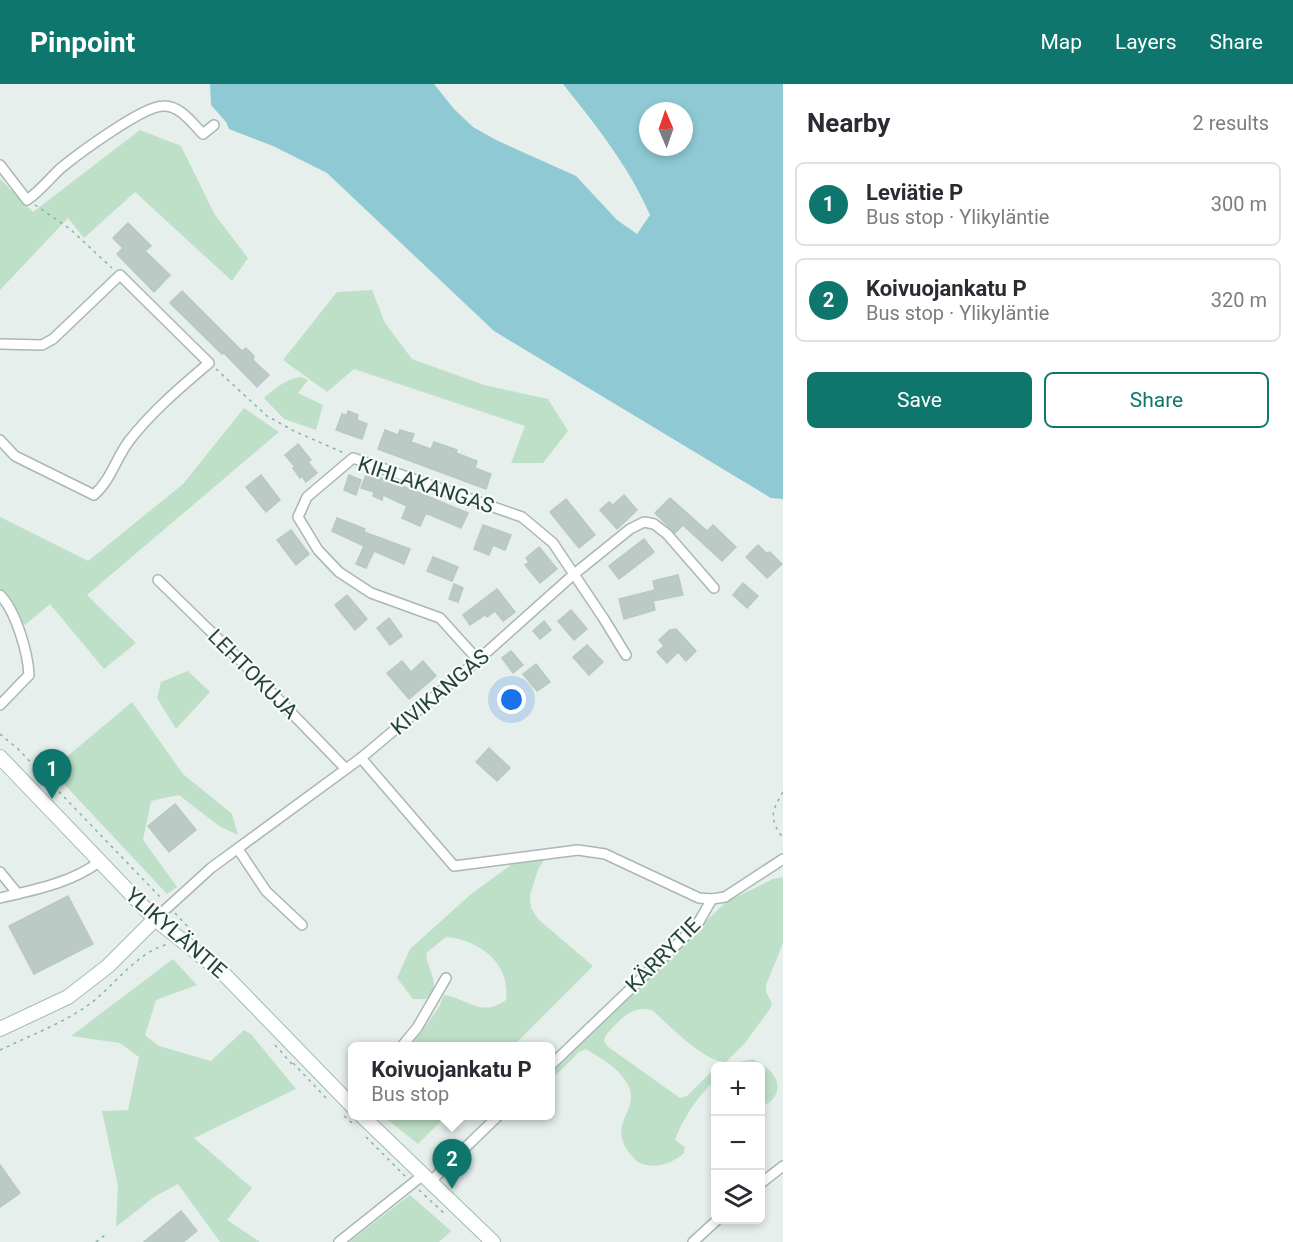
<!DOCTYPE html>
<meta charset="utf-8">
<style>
body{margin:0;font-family:Roboto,sans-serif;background:#f7f7f7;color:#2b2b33}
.controls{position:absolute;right:18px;bottom:18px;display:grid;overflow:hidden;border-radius:9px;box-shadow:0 3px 9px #0003}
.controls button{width:54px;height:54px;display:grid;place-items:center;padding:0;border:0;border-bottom:2px solid #e1e1e2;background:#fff;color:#2b2b33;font:30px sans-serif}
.compass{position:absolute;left:639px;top:18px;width:54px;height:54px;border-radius:50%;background:#fff;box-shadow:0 3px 9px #0003;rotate:358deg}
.you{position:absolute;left:512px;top:616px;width:21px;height:21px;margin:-15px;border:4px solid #fff;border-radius:50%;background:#1a73e8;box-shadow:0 0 0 9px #1a73e833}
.badge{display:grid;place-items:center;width:39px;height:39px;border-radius:50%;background:#0f766e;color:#fff;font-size:20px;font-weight:700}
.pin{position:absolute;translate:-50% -50px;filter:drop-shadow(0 2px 3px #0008)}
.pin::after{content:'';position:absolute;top:32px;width:21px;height:18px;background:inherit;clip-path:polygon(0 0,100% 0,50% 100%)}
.popup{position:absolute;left:348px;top:958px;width:207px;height:78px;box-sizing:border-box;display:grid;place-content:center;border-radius:9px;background:#fff;filter:drop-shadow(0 2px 4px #0005);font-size:20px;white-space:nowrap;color:#7c7c81}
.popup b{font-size:22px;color:#2b2b33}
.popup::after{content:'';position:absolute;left:50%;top:100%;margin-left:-12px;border:12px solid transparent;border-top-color:#fff}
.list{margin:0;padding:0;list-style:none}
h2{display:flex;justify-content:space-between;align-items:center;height:78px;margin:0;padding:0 24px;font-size:26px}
h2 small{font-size:20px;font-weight:400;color:#7c7c81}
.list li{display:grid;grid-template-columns:39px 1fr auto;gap:18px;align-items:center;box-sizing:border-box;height:84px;margin:0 12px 12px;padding:0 12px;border:2px solid #e1e1e2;border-radius:9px}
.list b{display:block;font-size:22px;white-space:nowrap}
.list p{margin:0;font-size:20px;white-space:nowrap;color:#7c7c81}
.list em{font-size:20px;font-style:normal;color:#7c7c81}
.actions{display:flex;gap:12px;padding:18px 24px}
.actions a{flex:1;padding:14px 0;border:2px solid #0f766e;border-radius:9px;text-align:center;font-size:21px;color:#0f766e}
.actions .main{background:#0f766e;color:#fff}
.icon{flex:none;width:33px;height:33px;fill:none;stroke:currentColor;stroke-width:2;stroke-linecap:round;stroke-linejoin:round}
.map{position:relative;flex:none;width:783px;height:1158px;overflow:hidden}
header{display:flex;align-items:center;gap:36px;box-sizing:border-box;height:84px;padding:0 30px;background:#0f766e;color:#fff}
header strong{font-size:28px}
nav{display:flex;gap:33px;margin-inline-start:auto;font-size:21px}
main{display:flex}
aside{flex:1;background:#fff}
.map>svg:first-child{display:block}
.green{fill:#bfe0c8}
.water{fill:#8ec9d4;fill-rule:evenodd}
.building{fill:#bbcac4;stroke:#b8c9c2;stroke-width:1.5}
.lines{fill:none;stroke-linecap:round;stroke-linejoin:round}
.street-casing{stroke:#a8b8b2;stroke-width:12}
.secondary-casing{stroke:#a4bbb3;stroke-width:16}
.path{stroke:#86b3a5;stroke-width:1.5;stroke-dasharray:3 4.5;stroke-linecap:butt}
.street{stroke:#fff;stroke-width:9}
.secondary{stroke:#fff;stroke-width:14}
.labels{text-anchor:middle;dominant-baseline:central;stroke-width:4.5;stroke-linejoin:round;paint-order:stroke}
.street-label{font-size:21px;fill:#24423a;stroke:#f7fbf9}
</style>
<header>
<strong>Pinpoint</strong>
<nav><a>Map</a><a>Layers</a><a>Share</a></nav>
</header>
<main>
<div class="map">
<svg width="783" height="1158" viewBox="0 0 783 1158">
<rect width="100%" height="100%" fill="#e6efeb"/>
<g class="green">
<polygon points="140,46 181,62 215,131 248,174 232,197 135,108 84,154 68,134 0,206 0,95 33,128"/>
<polygon points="372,206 385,239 412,275 484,301 548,315 568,347 543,379 511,379 525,342 354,285 327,308 283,276 337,208"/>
<path d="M301,293L308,296L298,309L323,321L316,346L284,335L264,314C275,304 286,295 301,293Z"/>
<polygon points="244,324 279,348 87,511 136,559 104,585 50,520 25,541 0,517 0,433 88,477 183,400"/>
<polygon points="188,587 210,608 176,645 157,614 161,598"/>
<polygon points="132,618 183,690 232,730 238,751 219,742 179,711 151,717 143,756 177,803 167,810 51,686"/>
<path d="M520,774H545L538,786L530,811L531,824L538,835L593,882L513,962H411L439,923L444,911C470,915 480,934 506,916C511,879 479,856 446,853L426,869C427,884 435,890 434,906L426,915H413L397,894L410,865L470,811Z"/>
<path d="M783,793V859L766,901V908L772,919L770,925L744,960L726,978C704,978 670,942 653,927C634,919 618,937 606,951L604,957L607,962L680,1014L687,1012L715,984V996C698,1012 683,1034 675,1056L685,1063L684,1069C674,1078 660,1084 646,1081C639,1080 635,1076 631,1071C605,1040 641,1027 628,1001C620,984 600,974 586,965L579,968L551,996V985L726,818L773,795Z"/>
<polygon points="173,875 197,901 156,916 145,951 159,962 211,977 244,946 251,950 296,1005 194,1054 252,1104 227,1136 260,1158 220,1158 178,1100 154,1113 116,1143 118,1102 102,1027 128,1026 139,973 120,959 71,952"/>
<path d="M753,975C766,982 783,994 776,1010C773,1015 772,1017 767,1020L761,1016L760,982H722Z"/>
<polygon points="383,1032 446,1032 418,1060"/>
<polygon points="410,1111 451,1147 439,1158 349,1158"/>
</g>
<path class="water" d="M210,0H434L454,25L473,43L496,56L576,92L617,136L637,150L650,131C629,83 596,41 563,0H783V415L771,414L494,247L327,89L273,62L229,45L226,38L211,21ZM648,27H684V63H648Z"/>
<g class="building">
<polygon points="128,139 151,162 145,167 170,191 154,208 117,170 123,164 113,154"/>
<polygon points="182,207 242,267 246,264 254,272 253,276 269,291 257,303 224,269 222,270 170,219"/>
<polygon points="348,327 358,331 357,336 367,340 362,355 336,346 342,330 347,331"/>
<polygon points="385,346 398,351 400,346 414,350 411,358 431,365 434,358 457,366 456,369 477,377 475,384 491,390 486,405 378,365"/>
<polygon points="298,360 311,376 308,378 317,389 306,398 302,392 300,394 293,384 295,383 285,371"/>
<polygon points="367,389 400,401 468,429 461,444 426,429 420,442 402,434 407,422 383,411 382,416 373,412 374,408 361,404"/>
<polygon points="261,391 280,416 266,428 246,403"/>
<polygon points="349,391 361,396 356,411 344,406"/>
<polygon points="624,411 637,426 617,445 600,426 609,418 613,421"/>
<polygon points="670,414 707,447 713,441 736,463 722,477 683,441 675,449 655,429"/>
<polygon points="566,415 595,451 579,464 550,428"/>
<polygon points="337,434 365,445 364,448 410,465 404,480 374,467 366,484 356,480 364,462 332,447"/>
<polygon points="483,441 511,451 505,466 493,461 489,471 474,465"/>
<polygon points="291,446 309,470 296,481 277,456"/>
<polygon points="644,455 654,468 619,495 609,482"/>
<polygon points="758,461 766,469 770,468 782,480 767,494 746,473"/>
<polygon points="539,463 557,485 540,499 525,481 529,478 526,474"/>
<polygon points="433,473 458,483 452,497 427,487"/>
<polygon points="678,491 683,511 653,517 655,526 624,535 619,515 655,506 653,497"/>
<polygon points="743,499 758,512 747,524 733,511"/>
<polygon points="454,500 463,504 458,518 449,515"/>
<polygon points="497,505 515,528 503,537 495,527 487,533 485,531 470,541 463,531"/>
<polygon points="347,511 367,535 355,546 335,521"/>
<polygon points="571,526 587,545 574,556 558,537"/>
<polygon points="389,534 402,552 390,561 377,544"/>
<polygon points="544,537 551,546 540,555 533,547"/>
<polygon points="676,545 696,567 686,577 678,568 667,579 657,568 664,562 659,556 670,546"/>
<polygon points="587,561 603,578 589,591 573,573"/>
<polygon points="511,567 523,581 513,589 502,574"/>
<polygon points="402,577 411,588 423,577 436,592 409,615 387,589"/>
<polygon points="536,580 550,598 537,607 523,590"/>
<polygon points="489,664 510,684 497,697 476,678"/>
<polygon points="175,720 196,746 169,768 148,742"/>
<polygon points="68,812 93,860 34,890 9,842"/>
<polygon points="0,1081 20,1109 0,1123"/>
<polygon points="181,1127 197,1147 183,1158 144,1158"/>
</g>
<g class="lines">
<g class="street-casing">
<g id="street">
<path d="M0,81L27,116C40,107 49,95 61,84C78,70 143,22 163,22C180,21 192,39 203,50L214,41"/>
<path d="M0,260L42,261L53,255L120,191L209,279C181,303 152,327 129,357C116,374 111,396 94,411L15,372L0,356"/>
<polyline points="158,496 245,581 346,685"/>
<path d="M0,511C16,527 28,569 29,591L0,621"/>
<polyline points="478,576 440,534 371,509 339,488 318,466 298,433 307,413 353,374 522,433 553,459 604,535 626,571"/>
<polyline points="361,674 454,782 578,766 605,770 699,814 712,815"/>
<polyline points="238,765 266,807 302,841"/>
<polyline points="0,788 18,810"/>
<path d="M0,814C34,806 71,799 99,778"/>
<polyline points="155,835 211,784 361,674 478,576 573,491 630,445 644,438 654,440 667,450 714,504"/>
<polyline points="402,962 417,944 446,894"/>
<polyline points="551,981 697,841 712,815 725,813 783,775"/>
<polyline points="430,1098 498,1032"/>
<polyline points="760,1100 783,1082"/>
<polyline points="339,1158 423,1091"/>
<polyline points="693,1158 717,1136"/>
</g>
</g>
<g class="secondary-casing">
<g id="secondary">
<polyline points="0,673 155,835 224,890 353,1023"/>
<polyline points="0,945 68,913 108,882 155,835"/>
<polyline points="362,1032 493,1158"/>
</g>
</g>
<g class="path">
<polyline points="35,121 70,145 112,184"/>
<polyline points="216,285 267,332 294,347 344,369"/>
<polyline points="0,650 18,665 162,815"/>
<path d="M783,708C771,728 769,735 783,754"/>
<polyline points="175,829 187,842 187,844"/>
<polyline points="275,961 292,980"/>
<path d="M0,966C29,952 61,940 87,922C114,903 135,869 168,860"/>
<polyline points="293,979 328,1016"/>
<polyline points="344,1032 352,1039"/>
<polyline points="366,1053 405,1092"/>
<polyline points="419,1106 446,1131"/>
<polyline points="96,1158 105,1151"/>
</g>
<use href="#street" class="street"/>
<use href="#secondary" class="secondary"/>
</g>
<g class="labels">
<g class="street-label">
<text transform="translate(426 401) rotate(18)">KIHLAKANGAS</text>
<text transform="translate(253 590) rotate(45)">LEHTOKUJA</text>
<text transform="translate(440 608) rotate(-40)">KIVIKANGAS</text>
<text transform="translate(176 849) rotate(41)">YLIKYLÄNTIE</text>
<text transform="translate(663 871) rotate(-45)">KÄRRYTIE</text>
</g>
</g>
</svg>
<div class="controls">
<button>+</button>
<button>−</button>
<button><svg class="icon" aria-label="layers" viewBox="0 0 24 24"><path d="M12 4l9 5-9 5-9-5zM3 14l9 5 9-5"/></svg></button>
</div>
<svg class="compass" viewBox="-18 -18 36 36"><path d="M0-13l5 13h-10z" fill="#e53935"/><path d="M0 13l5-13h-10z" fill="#7c7c81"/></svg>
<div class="you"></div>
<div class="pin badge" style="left:52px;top:715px">1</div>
<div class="pin badge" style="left:452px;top:1105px">2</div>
<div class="popup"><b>Koivuojankatu P</b>Bus stop</div>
</div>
<aside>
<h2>Nearby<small>2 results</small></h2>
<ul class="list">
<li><span class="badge">1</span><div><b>Leviätie P</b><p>Bus stop · Ylikyläntie</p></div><em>300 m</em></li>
<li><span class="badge">2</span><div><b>Koivuojankatu P</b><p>Bus stop · Ylikyläntie</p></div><em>320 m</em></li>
</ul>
<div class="actions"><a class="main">Save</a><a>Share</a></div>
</aside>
</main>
